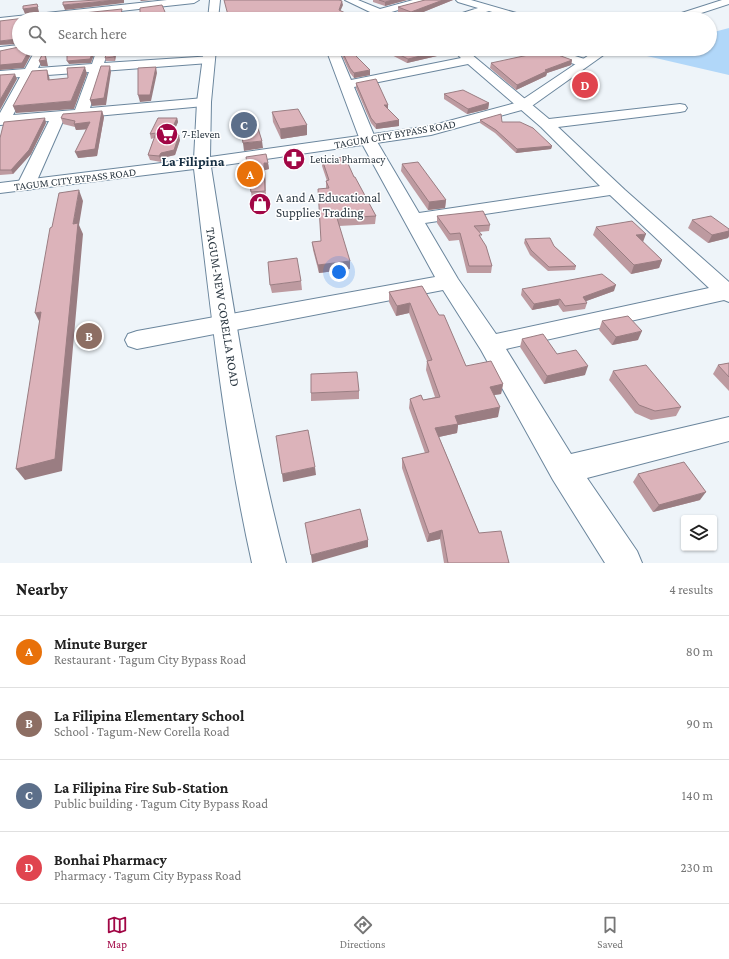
<!DOCTYPE html>
<meta charset="utf-8">
<style>
body{margin:0;font-family:"Crimson Pro",serif;background:#f6f6f6;color:#222}
.controls{position:absolute;right:12px;bottom:12px;display:grid;overflow:hidden;border-radius:4px;box-shadow:0 1px 3px #0004}
.controls button{width:36px;height:36px;display:grid;place-items:center;padding:0;border:0;border-bottom:1px solid #e0e0e0;background:#fff;color:#222;font:20px sans-serif}
.you{position:absolute;left:339px;top:272px;width:14px;height:14px;margin:-10px;border:3px solid #fff;border-radius:50%;background:#1a73e8;box-shadow:0 0 0 6px #1a73e833}
.badge{display:grid;place-items:center;width:26px;height:26px;border-radius:50%;background:#a10645;color:#fff;font-size:13px;font-weight:700}
.pin{position:absolute;translate:-50% -50%;border:2px solid #fff;box-shadow:0 1px 4px #0006}
.list{margin:0;padding:0;list-style:none}
h2{display:flex;justify-content:space-between;align-items:center;height:52px;margin:0;padding:0 16px;font-size:17px}
h2 small{font-size:13px;font-weight:400;color:#767676}
.list li{display:grid;grid-template-columns:26px 1fr auto;gap:12px;align-items:center;box-sizing:border-box;height:72px;padding:0 16px;border-top:1px solid #e0e0e0}
.list b{display:block;font-size:15px;white-space:nowrap}
.list p{margin:0;font-size:13px;white-space:nowrap;color:#767676}
.list em{font-size:13px;font-style:normal;color:#767676}
.icon{flex:none;width:22px;height:22px;fill:none;stroke:currentColor;stroke-width:2;stroke-linecap:round;stroke-linejoin:round}
.map{position:relative;flex:none;width:729px;height:563px;overflow:hidden}
.search{position:absolute;background:#fff;box-shadow:0 1px 3px #0004;left:12px;right:12px;top:12px;height:44px;display:flex;align-items:center;gap:10px;box-sizing:border-box;padding:0 14px;border-radius:22px;color:#767676;font-size:15px}
.sheet{height:340px;background:#fff}
nav{display:flex;justify-content:space-around;align-items:center;box-sizing:border-box;height:56px;border-top:1px solid #e0e0e0;background:#fff;font-size:11px;color:#767676}
nav a{display:grid;justify-items:center;gap:2px}
nav .on{color:#a10645}
.map>svg:first-child{display:block}
.green{fill:#b1d7f9}
.lines{fill:none;stroke-linecap:round;stroke-linejoin:round}
.minor-casing{stroke:#6b869d;stroke-width:2}
.major-casing{stroke:#6b869d;stroke-width:2}
.minor{fill:#fff;fill-rule:evenodd}
.major{fill:#fff;fill-rule:evenodd}
.wall{fill:#bd9aa0}
.shaded-wall{fill:#9a7d82}
.building{fill:#dcb3ba;stroke:#9a7d82}
.labels{text-anchor:middle;dominant-baseline:central;stroke-width:3;stroke-linejoin:round;paint-order:stroke}
.far-poi-label{font-size:11px;fill:#2e3a44;stroke:#fff;text-anchor:start}
.far-street-label{font-size:11px;fill:#2e3a44;stroke:#fff}
.poi-label{font-size:13px;fill:#2e3a44;stroke:#fff;text-anchor:start}
.street-label{font-size:13px;fill:#2e3a44;stroke:#fff}
.far-district-label{font-size:14px;font-weight:bold;fill:#142d41;stroke:#fff}
</style>
<div class="map">
<svg width="729" height="563" viewBox="0 0 729 563">
<rect width="100%" height="100%" fill="#eef4f9"/>
<polygon class="green" points="729,28 729,75 621,50 710,49 710,33"/>
<g class="lines">
<g class="minor-casing">
<g id="minor">
<polygon points="167,0 199,0 194,3 47,19 19,19 19,22 0,24 0,18"/>
<path d="M345,0H358L380,9L413,0H428L426,2L388,13L387,16C376,19 363,19 352,19L353,17L370,12Z"/>
<polygon points="456,0 471,0 530,17 531,19 515,19 489,11 464,19 449,19 450,17 478,8 458,2"/>
<polygon points="19,45 19,49 24,49 23,50 0,55 0,47"/>
<path d="M36,49H48L38,68L92,64L97,49H109L104,63L213,56L215,59L209,63L102,71L90,108L204,98L209,99L211,102L209,105L204,106L64,119L35,185L32,189L26,190L20,189L17,185L49,121L0,125V113L20,77L0,79V71L25,69ZM89,72L75,110L13,115L34,76Z"/>
<path d="M326,49H338L351,80L461,58L452,49H465L549,119L680,104L685,105L687,108L685,111L680,112L558,127L625,190L729,282V302L724,300L506,349L571,454L729,417V441L587,478L637,551L642,563H605L553,480L481,350L443,290L137,349L128,346L125,340L128,334L137,331L435,277L360,140ZM468,64L541,127L600,186L419,213L376,140L354,87ZM610,195L709,288L496,334L458,279L425,223Z"/>
<polygon points="534,49 552,49 588,60 590,63 584,67 580,66 536,51"/>
</g>
</g>
<g class="major-casing">
<g id="major">
<polygon points="210,0 220,0 218,19 208,19"/>
<polygon points="722,0 729,0 729,4 683,19 668,19 669,17"/>
<path d="M204,49H216L211,102L210,157L430,126L519,102L598,49H612L529,108L431,135L211,167C232,299 252,433 286,563H252C223,433 210,301 194,169L0,193V183L194,159L197,102Z"/>
</g>
</g>
<use href="#minor" class="minor"/>
<use href="#major" class="major"/>
</g>
<g class="wall">
<polygon points="373,0 407,0 385,6 373,2"/>
<polygon points="425,0 453,0 411,17 398,12 398,7"/>
<polygon points="108,49 117,49 115,61 106,61 105,58"/>
<polygon points="235,49 257,49 258,54 237,54"/>
<polygon points="339,49 431,49 437,52 437,56 407,63 382,50 356,56 370,75 354,78 350,73"/>
<polygon points="562,49 575,49 570,51"/>
<polygon points="572,60 571,65 547,73 546,76 516,90 490,68 491,63"/>
<polygon points="356,83 388,105 388,109 399,120 399,126 376,129 371,123 356,88"/>
<polygon points="444,94 489,103 488,109 467,114 444,99"/>
<polygon points="102,111 104,117 97,156 78,158 86,129 76,130 75,127 63,124 61,118"/>
<polygon points="272,112 307,125 307,135 281,139 273,122"/>
<polygon points="177,118 178,122 172,135 180,140 175,155 162,158 161,162 150,160 148,155 154,138 151,139 150,134"/>
<polygon points="480,120 502,122 552,146 551,149 516,153 495,133 480,123"/>
<polygon points="46,123 31,154 13,174 0,175 0,138"/>
<polygon points="246,157 268,163 269,169 265,170 266,198 252,199"/>
<polygon points="322,159 354,177 376,216 375,224 339,226 350,269 319,273 313,250 312,242 321,241 326,188 326,181 327,181 322,166"/>
<polygon points="402,164 446,200 445,208 428,210 401,171"/>
<polygon points="437,216 490,225 489,231 479,232 481,239 492,266 491,273 467,273 459,240 449,241 437,223"/>
<polygon points="692,220 729,229 729,236 728,238 708,243 688,228"/>
<polygon points="596,227 643,242 662,260 659,268 631,274 593,235"/>
<polygon points="525,239 554,246 576,266 575,270 548,271 530,255 524,243"/>
<polygon points="301,281 302,290 272,293 270,285"/>
<polygon points="422,286 466,366 503,384 501,394 494,395 498,417 458,425 457,433 439,437 479,533 509,563 444,563 440,539 427,542 402,468 402,458 425,453 409,408 410,399 423,400 435,397 426,370 427,361 409,313 396,316 389,302 389,292"/>
<polygon points="522,289 614,291 586,301 587,303 585,309 563,312 558,305 532,310 521,295"/>
<polygon points="602,321 638,340 612,345 599,330"/>
<polygon points="522,339 557,354 585,375 544,384 520,347"/>
<polygon points="729,363 729,391 713,374 718,365"/>
<polygon points="613,371 681,407 676,416 651,420 635,413 609,380"/>
<polygon points="359,391 359,399 311,401 311,393"/>
<polygon points="638,474 700,500 653,512 633,482"/>
</g>
<g class="shaded-wall">
<polygon points="115,0 124,0 124,3 65,10 63,5"/>
<polygon points="140,0 153,0 141,1"/>
<polygon points="393,0 407,0 385,6 385,2"/>
<polygon points="443,0 453,0 411,17 411,12"/>
<polygon points="342,1 343,5 339,14 339,10"/>
<polygon points="37,4 39,12 25,14 23,9"/>
<polygon points="122,9 122,12 121,19 120,19"/>
<polygon points="17,39 19,44 0,45 0,41"/>
<polygon points="30,49 34,49 24,68 0,70 0,65"/>
<polygon points="94,49 96,49 91,63 69,64 67,61"/>
<polygon points="115,49 117,49 115,61 114,57"/>
<polygon points="290,49 317,49 290,51"/>
<polygon points="366,49 382,49 382,50 352,56 352,52"/>
<polygon points="570,49 575,49 570,51"/>
<polygon points="44,51 46,56 48,66 41,66 39,61"/>
<polygon points="437,52 437,56 407,63 408,59"/>
<polygon points="572,60 571,65 547,73 546,76 516,90 517,85 545,70"/>
<polygon points="110,66 111,72 106,105 92,106 90,100"/>
<polygon points="85,67 87,74 74,109 16,113 13,106 71,101"/>
<polygon points="156,67 157,73 151,101 140,102 138,95"/>
<polygon points="47,70 49,76 51,87 48,80"/>
<polygon points="370,70 370,75 354,78 354,73"/>
<polygon points="15,74 17,79 0,110 0,100"/>
<polygon points="489,103 488,109 467,114 468,109"/>
<polygon points="384,105 388,105 388,110"/>
<polygon points="102,111 104,117 97,156 78,158 75,152"/>
<polygon points="45,118 46,123 31,154 13,174 11,170"/>
<polygon points="177,118 178,122 170,140 169,135"/>
<polygon points="399,120 399,126 376,129 376,124"/>
<polygon points="90,122 92,129 76,130 74,124"/>
<polygon points="307,125 307,135 281,139 280,129"/>
<polygon points="179,135 180,140 175,155 162,158 161,162 159,156 161,153"/>
<polygon points="262,141 263,148 244,151 243,143"/>
<polygon points="552,146 551,149 516,153 517,149"/>
<polygon points="264,163 268,163 269,169 265,170 266,198"/>
<polygon points="79,190 83,201 79,225 83,234 62,471 25,480 16,469 73,224"/>
<polygon points="446,200 445,208 428,210 429,202"/>
<polygon points="729,231 729,236 728,238 708,243 712,235"/>
<polygon points="646,234 643,242 636,235"/>
<polygon points="662,260 659,268 631,274 634,265"/>
<polygon points="350,261 350,269 319,273 318,265"/>
<polygon points="616,285 614,291 581,303 583,297"/>
<polygon points="560,299 558,305 532,310 534,304"/>
<polygon points="410,303 409,313 396,316 397,306"/>
<polygon points="41,312 41,325 35,313"/>
<polygon points="642,331 638,340 612,345 616,337"/>
<polygon points="588,366 585,375 544,384 547,376"/>
<polygon points="503,384 501,394 487,396 490,387"/>
<polygon points="500,407 498,417 458,425 457,433 434,438 435,428 455,416"/>
<polygon points="315,467 316,475 283,482 282,474"/>
<polygon points="706,492 700,500 653,512 659,505"/>
<polygon points="442,530 440,539 427,542 429,534"/>
<polygon points="368,540 368,547 312,563 311,555"/>
</g>
<g class="building">
<polygon points="97,0 115,0 63,5 63,2"/>
<polygon points="224,0 339,0 342,1 339,10 358,19 229,19"/>
<polygon points="379,0 393,0 385,2"/>
<polygon points="425,0 443,0 411,12 398,7"/>
<polygon points="37,4 38,7 23,9 23,6"/>
<polygon points="162,5 168,19 140,19 140,8"/>
<polygon points="122,9 120,19 65,19 64,15"/>
<polygon points="25,16 39,16 40,19 19,19 19,43 17,39 0,41 0,21 25,18"/>
<polygon points="19,47 19,49 30,49 22,63 0,65 0,51"/>
<polygon points="67,49 94,49 90,59 67,61"/>
<polygon points="108,49 115,49 114,57 105,58"/>
<polygon points="341,49 366,49 352,52 370,70 354,73 350,68"/>
<polygon points="388,49 431,49 437,52 408,59"/>
<polygon points="44,51 46,60 39,61"/>
<polygon points="547,51 572,60 545,70 547,71 517,85 491,63"/>
<polygon points="101,66 110,66 104,98 90,100"/>
<polygon points="85,67 71,101 13,106 32,71 47,70 48,80 68,78 67,68"/>
<polygon points="156,67 150,95 138,95 138,68"/>
<polygon points="15,74 0,100 0,75"/>
<polygon points="376,79 388,105 384,105 399,120 376,124 371,118 356,83"/>
<polygon points="463,90 489,103 468,109 444,94"/>
<polygon points="298,109 307,125 280,129 272,112"/>
<polygon points="102,111 95,149 75,152 90,122 74,124 75,121 61,118 63,114"/>
<polygon points="501,114 502,122 520,122 533,128 552,146 517,149 496,130 480,120"/>
<polygon points="45,118 29,150 11,170 0,170 0,138 4,122"/>
<polygon points="158,118 177,118 169,135 179,135 174,150 161,153 159,156 148,155 156,133 150,134"/>
<polygon points="256,122 262,141 243,143 240,123"/>
<polygon points="266,154 268,163 264,163 265,191 251,192 246,157"/>
<polygon points="345,157 354,177 355,177 376,216 337,218 350,261 318,265 312,242 321,241 318,189 329,188 326,181 329,180 322,159"/>
<polygon points="418,162 446,200 429,202 402,164"/>
<polygon points="79,190 73,224 78,223 55,459 16,469 41,312 35,313 50,228 52,227 59,193"/>
<polygon points="483,211 490,225 474,226 482,235 479,235 486,246 492,266 469,266 460,233 450,234 437,216"/>
<polygon points="711,216 729,229 729,231 712,235 692,220"/>
<polygon points="632,221 646,234 636,235 662,260 634,265 596,227"/>
<polygon points="550,238 554,246 576,266 549,267 531,250 525,239"/>
<polygon points="297,258 301,281 270,285 268,262"/>
<polygon points="602,274 616,285 583,297 587,303 565,306 560,299 534,304 522,289"/>
<polygon points="422,286 439,315 444,315 466,366 491,361 503,384 490,387 500,407 455,416 458,424 435,428 479,533 501,531 509,563 448,563 442,530 429,534 402,458 429,452 410,399 421,395 423,400 440,397 427,361 432,360 410,303 397,306 389,292"/>
<polygon points="628,316 642,331 616,337 602,321"/>
<polygon points="543,334 557,354 576,350 588,366 547,376 522,339"/>
<polygon points="729,363 729,377 718,365"/>
<polygon points="646,365 681,407 655,411 639,405 613,371"/>
<polygon points="357,372 359,391 311,393 311,374"/>
<polygon points="308,430 315,467 282,474 276,436"/>
<polygon points="684,462 706,492 659,505 638,474"/>
<polygon points="360,509 368,540 311,555 305,523"/>
</g>
<defs>
<g id="supermarket-disc" transform="scale(1.15)"><circle r="9.5" fill="#a10645" stroke="#fff"/><path d="M-6-5.5h2.5l.6 2H6L4.5 2H-2.5L-4.4-4H-6ZM-1.5 3.2a1.3 1.3 0 1 0 .1 0ZM3 3.2a1.3 1.3 0 1 0 .1 0Z" fill="#fff"/></g>
<g id="pharmacy-disc" transform="scale(1.15)"><circle r="9.5" fill="#a10645" stroke="#fff"/><path d="M-2-6h4v4h4v4h-4v4h-4v-4h-4v-4h4Z" fill="#fff"/></g>
<g id="shop-disc" transform="scale(1.15)"><circle r="9.5" fill="#a10645" stroke="#fff"/><path d="M-5-2.5h2.3a2.7 3.5 0 0 1 5.4 0H5L5.5 6h-11ZM-1.5-2.5h3a1.5 2.3 0 0 0-3 0Z" fill="#fff"/></g>
</defs>
<g fill-rule="evenodd">
<use href="#supermarket-disc" x="167" y="134"/>
<use href="#pharmacy-disc" x="294" y="159"/>
<use href="#shop-disc" x="260" y="204"/>
</g>
<g class="labels">
<g class="far-poi-label">
<text x="182" y="134">7-Eleven</text>
<text x="310" y="159">Leticia Pharmacy</text>
</g>
<g class="far-street-label">
<text transform="translate(395 134) rotate(-10)">TAGUM CITY BYPASS ROAD</text>
<text transform="translate(75 179) rotate(-7)">TAGUM CITY BYPASS ROAD</text>
</g>
<g class="poi-label">
<text x="276" y="197">A and A Educational<tspan x="276" dy="15">Supplies Trading</tspan></text>
</g>
<g class="street-label">
<text transform="translate(223 307) rotate(81)">TAGUM-NEW CORELLA ROAD</text>
</g>
<g class="far-district-label">
<text x="193" y="161">La Filipina</text>
</g>
</g>
</svg>
<div class="controls">
<button><svg class="icon" aria-label="layers" viewBox="0 0 24 24"><path d="M12 4l9 5-9 5-9-5zM3 14l9 5 9-5"/></svg></button>
</div>
<div class="you"></div>
<div class="pin badge" style="left:250px;top:174px;background:#e8710a">A</div>
<div class="pin badge" style="left:89px;top:336px;background:#8d6e63">B</div>
<div class="pin badge" style="left:244px;top:125px;background:#5c6f8a">C</div>
<div class="pin badge" style="left:585px;top:85px;background:#e0444e">D</div>
<div class="search"><svg class="icon" aria-label="search" viewBox="0 0 24 24"><circle cx="10" cy="10" r="6"/><path d="M15 15l6 6"/></svg>Search here</div>
</div>
<section class="sheet">
<h2>Nearby<small>4 results</small></h2>
<ul class="list">
<li><span class="badge" style="background:#e8710a">A</span><div><b>Minute Burger</b><p>Restaurant · Tagum City Bypass Road</p></div><em>80 m</em></li>
<li><span class="badge" style="background:#8d6e63">B</span><div><b>La Filipina Elementary School</b><p>School · Tagum-New Corella Road</p></div><em>90 m</em></li>
<li><span class="badge" style="background:#5c6f8a">C</span><div><b>La Filipina Fire Sub-Station</b><p>Public building · Tagum City Bypass Road</p></div><em>140 m</em></li>
<li><span class="badge" style="background:#e0444e">D</span><div><b>Bonhai Pharmacy</b><p>Pharmacy · Tagum City Bypass Road</p></div><em>230 m</em></li>
</ul>
</section>
<nav>
<a class="on"><svg class="icon" aria-label="map" viewBox="0 0 24 24"><path d="M3 6l6-2 6 2 6-2v14l-6 2-6-2-6 2zM9 4v14M15 6v14"/></svg>Map</a>
<a><svg class="icon" aria-label="directions" viewBox="0 0 24 24"><path d="M12 3l9 9-9 9-9-9zM9 14v-3h6M13 9l2 2-2 2"/></svg>Directions</a>
<a><svg class="icon" aria-label="saved" viewBox="0 0 24 24"><path d="M7 4h10v16l-5-4-5 4z"/></svg>Saved</a>
</nav>
